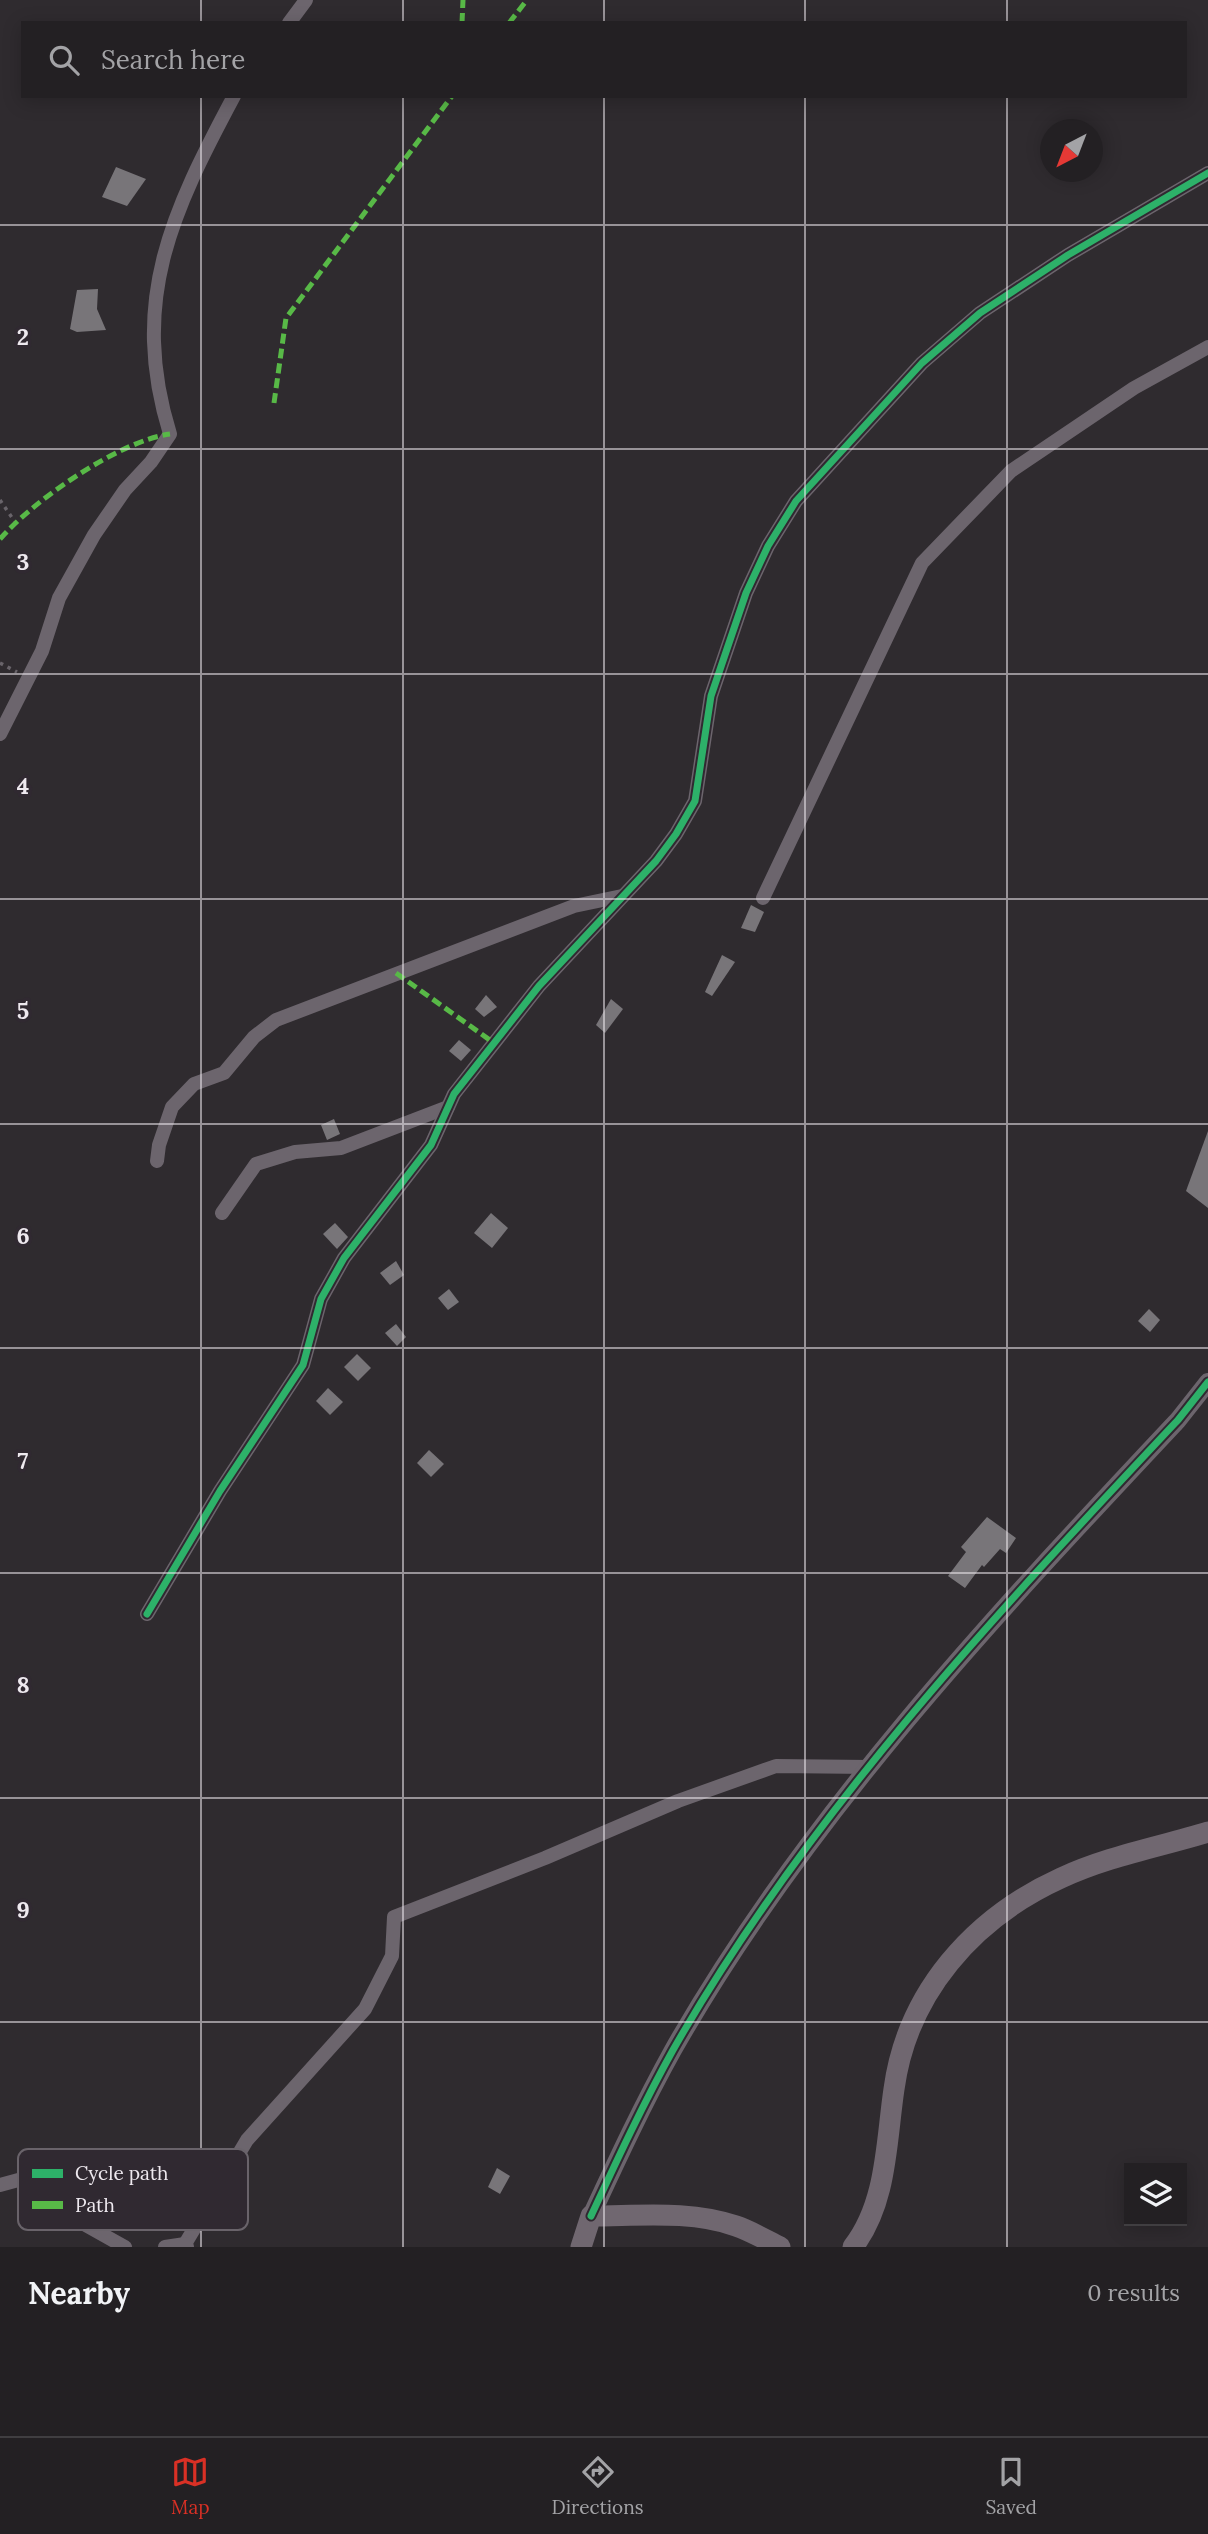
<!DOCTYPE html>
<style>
body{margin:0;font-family:Lora,serif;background:#2f2d30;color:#f1f3f6}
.controls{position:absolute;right:21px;bottom:21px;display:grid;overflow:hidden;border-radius:0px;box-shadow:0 4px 18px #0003}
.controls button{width:63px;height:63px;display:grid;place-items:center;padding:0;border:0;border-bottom:2px solid #403e41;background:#232023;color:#f1f3f6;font:35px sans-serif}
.compass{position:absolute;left:1040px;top:119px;width:63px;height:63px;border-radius:50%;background:#232023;box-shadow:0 4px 18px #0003;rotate:222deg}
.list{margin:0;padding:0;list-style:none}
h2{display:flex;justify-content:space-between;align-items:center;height:91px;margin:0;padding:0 28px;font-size:30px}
h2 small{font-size:23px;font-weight:400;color:#a3a3a6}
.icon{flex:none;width:38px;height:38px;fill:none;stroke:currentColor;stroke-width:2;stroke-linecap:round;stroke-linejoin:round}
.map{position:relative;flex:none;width:1208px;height:2247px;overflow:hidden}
.search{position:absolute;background:#232023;box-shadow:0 4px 18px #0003;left:21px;right:21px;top:21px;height:77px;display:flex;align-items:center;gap:18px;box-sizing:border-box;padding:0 24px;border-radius:0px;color:#a3a3a6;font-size:26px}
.sheet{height:189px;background:#232023}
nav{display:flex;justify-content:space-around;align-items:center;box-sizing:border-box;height:98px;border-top:2px solid #403e41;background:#232023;font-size:19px;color:#a3a3a6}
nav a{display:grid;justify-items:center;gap:4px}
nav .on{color:#d93025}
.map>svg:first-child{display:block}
.building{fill:#787579}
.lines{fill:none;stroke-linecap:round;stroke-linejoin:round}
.path{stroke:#69646a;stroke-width:3.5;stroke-dasharray:3.5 5;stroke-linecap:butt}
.minor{stroke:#6c656d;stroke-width:14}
.tertiary{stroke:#6c656d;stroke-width:18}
.secondary{stroke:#706770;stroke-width:21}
.quiet{stroke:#58b947;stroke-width:5;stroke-dasharray:10 5;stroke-linecap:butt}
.cycleway-casing{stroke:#302931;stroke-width:11}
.cycleway{stroke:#2db169;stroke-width:7}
.grid{fill:none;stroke:#eee9ef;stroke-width:2;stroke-opacity:0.55}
.key{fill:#302931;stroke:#69636a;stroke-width:2}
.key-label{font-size:19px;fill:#eee9ef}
.grid-label{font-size:23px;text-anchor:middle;font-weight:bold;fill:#eee9ef;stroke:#302931;stroke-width:7;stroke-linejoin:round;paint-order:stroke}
</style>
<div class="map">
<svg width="1208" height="2247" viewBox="0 0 1208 2247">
<rect width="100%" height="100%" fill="#2f2b2f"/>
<g class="building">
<polygon points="116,167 146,179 127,206 102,197"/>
<polygon points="98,289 97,309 106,330 77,332 70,329 77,290"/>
<polygon points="751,905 764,912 755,932 741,928"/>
<polygon points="722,955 735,962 712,996 705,992"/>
<polygon points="486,995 497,1007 484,1017 475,1009"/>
<polygon points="611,999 623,1009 605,1033 596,1025"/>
<polygon points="459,1040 471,1050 461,1061 449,1051"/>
<polygon points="334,1119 340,1134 327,1140 321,1125"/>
<polygon points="1208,1131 1208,1208 1186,1191"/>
<polygon points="491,1213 508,1228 492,1248 474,1233"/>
<polygon points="335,1223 348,1237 337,1249 323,1234"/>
<polygon points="396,1261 404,1275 390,1285 380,1273"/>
<polygon points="449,1289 459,1302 448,1310 438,1298"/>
<polygon points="1149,1309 1160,1320 1150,1332 1138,1321"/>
<polygon points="396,1324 406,1337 397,1346 385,1333"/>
<polygon points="357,1354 371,1368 358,1381 344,1367"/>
<polygon points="328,1388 343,1402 330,1415 316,1401"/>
<polygon points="429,1450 444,1464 431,1477 417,1463"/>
<polygon points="987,1517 1016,1538 1006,1553 1000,1549 984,1567 982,1565 965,1588 948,1576 966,1552 961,1547"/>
<polygon points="497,2168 510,2176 500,2194 488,2187"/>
</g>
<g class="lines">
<g class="path">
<polyline points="0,500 15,522"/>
<polyline points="0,663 17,672"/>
</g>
<g class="minor">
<polyline points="289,23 306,0"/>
<path d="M0,734L42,651L59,598L94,535L125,490L151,462L170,434C129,301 172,212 234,96"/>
<polyline points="763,898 922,563 1011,471 1134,388 1208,347"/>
<polyline points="157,1161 159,1145 172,1107 194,1084 224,1073 254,1037 276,1020 574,906 622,896"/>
<polyline points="222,1213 256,1164 295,1152 341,1148 448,1107"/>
<polyline points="147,1614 220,1491 303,1365 321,1299 344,1258 431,1145 454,1094 539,986 656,861 676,834 695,801 711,696 746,593 768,546 796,501 922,363 980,313 1068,255 1208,173"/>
<polyline points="0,2185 33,2176 82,2223 125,2247"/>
<polyline points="185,2244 247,2140 365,2009 392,1956 394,1917 545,1858 678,1801 776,1766 870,1767"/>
<polyline points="165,2247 185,2244 187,2247"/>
</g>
<path class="tertiary" d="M591,2216C617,2160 643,2104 673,2050C806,1816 995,1615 1178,1420L1208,1382"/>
<g class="secondary">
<path d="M581,2247L591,2216C638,2216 691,2210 736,2226C751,2231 766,2240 780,2247"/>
<path d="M853,2247C887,2203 886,2143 894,2089C907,1993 973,1918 1061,1878C1108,1856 1159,1847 1208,1832"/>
</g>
<g class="quiet">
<polyline points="462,23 463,0"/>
<polyline points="509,23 527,0"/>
<polyline points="274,403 286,318 452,96"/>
<path d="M0,539C34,500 119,441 170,434"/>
<polyline points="396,973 494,1043"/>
</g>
<g class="cycleway-casing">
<g id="cycleway">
<polyline points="147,1614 220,1491 303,1365 321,1299 344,1258 431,1145 454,1094 539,986 656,861 676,834 695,801 711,696 746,593 768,546 796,501 922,363 980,313 1068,255 1208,173"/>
<path d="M591,2216C617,2160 643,2104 673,2050C806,1816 995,1615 1178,1420L1208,1382"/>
</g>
</g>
<use href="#cycleway" class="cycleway"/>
</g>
<path class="grid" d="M201,0V23M403,0V23M604,0V23M805,0V23M1007,0V23M201,96V2247M403,96V2247M604,96V2247M805,96V2247M1007,96V2247M0,225H1208M0,449H1208M0,674H1208M0,899H1208M0,1124H1208M0,1348H1208M0,1573H1208M0,1798H1208M0,2022H1208"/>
<rect x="18" y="2149" width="230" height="81" rx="10" class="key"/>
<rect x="32" y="2169" width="31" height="9" fill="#2db169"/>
<rect x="32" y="2201" width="31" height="8" fill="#58b947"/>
<g class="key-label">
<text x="75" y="2180">Cycle path</text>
<text x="75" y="2212">Path</text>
</g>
<g class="grid-label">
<text x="23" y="345">2</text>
<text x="23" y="570">3</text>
<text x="23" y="794">4</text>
<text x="23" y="1019">5</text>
<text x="23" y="1244">6</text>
<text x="23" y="1469">7</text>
<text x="23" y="1693">8</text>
<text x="23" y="1918">9</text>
</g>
</svg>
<div class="controls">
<button><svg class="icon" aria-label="layers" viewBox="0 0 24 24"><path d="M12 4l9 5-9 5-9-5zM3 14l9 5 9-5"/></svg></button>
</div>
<svg class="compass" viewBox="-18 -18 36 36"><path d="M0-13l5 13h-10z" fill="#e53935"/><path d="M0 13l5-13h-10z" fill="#a3a3a6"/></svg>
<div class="search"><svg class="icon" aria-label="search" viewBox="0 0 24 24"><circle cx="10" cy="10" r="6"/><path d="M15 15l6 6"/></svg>Search here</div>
</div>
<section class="sheet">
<h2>Nearby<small>0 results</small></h2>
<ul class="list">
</ul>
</section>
<nav>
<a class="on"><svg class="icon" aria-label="map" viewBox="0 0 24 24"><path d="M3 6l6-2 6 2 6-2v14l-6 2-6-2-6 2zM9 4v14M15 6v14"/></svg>Map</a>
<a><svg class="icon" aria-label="directions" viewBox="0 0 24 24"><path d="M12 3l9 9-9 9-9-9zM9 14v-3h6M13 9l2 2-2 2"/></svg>Directions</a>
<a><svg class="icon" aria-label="saved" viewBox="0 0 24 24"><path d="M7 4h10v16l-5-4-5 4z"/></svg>Saved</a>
</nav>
